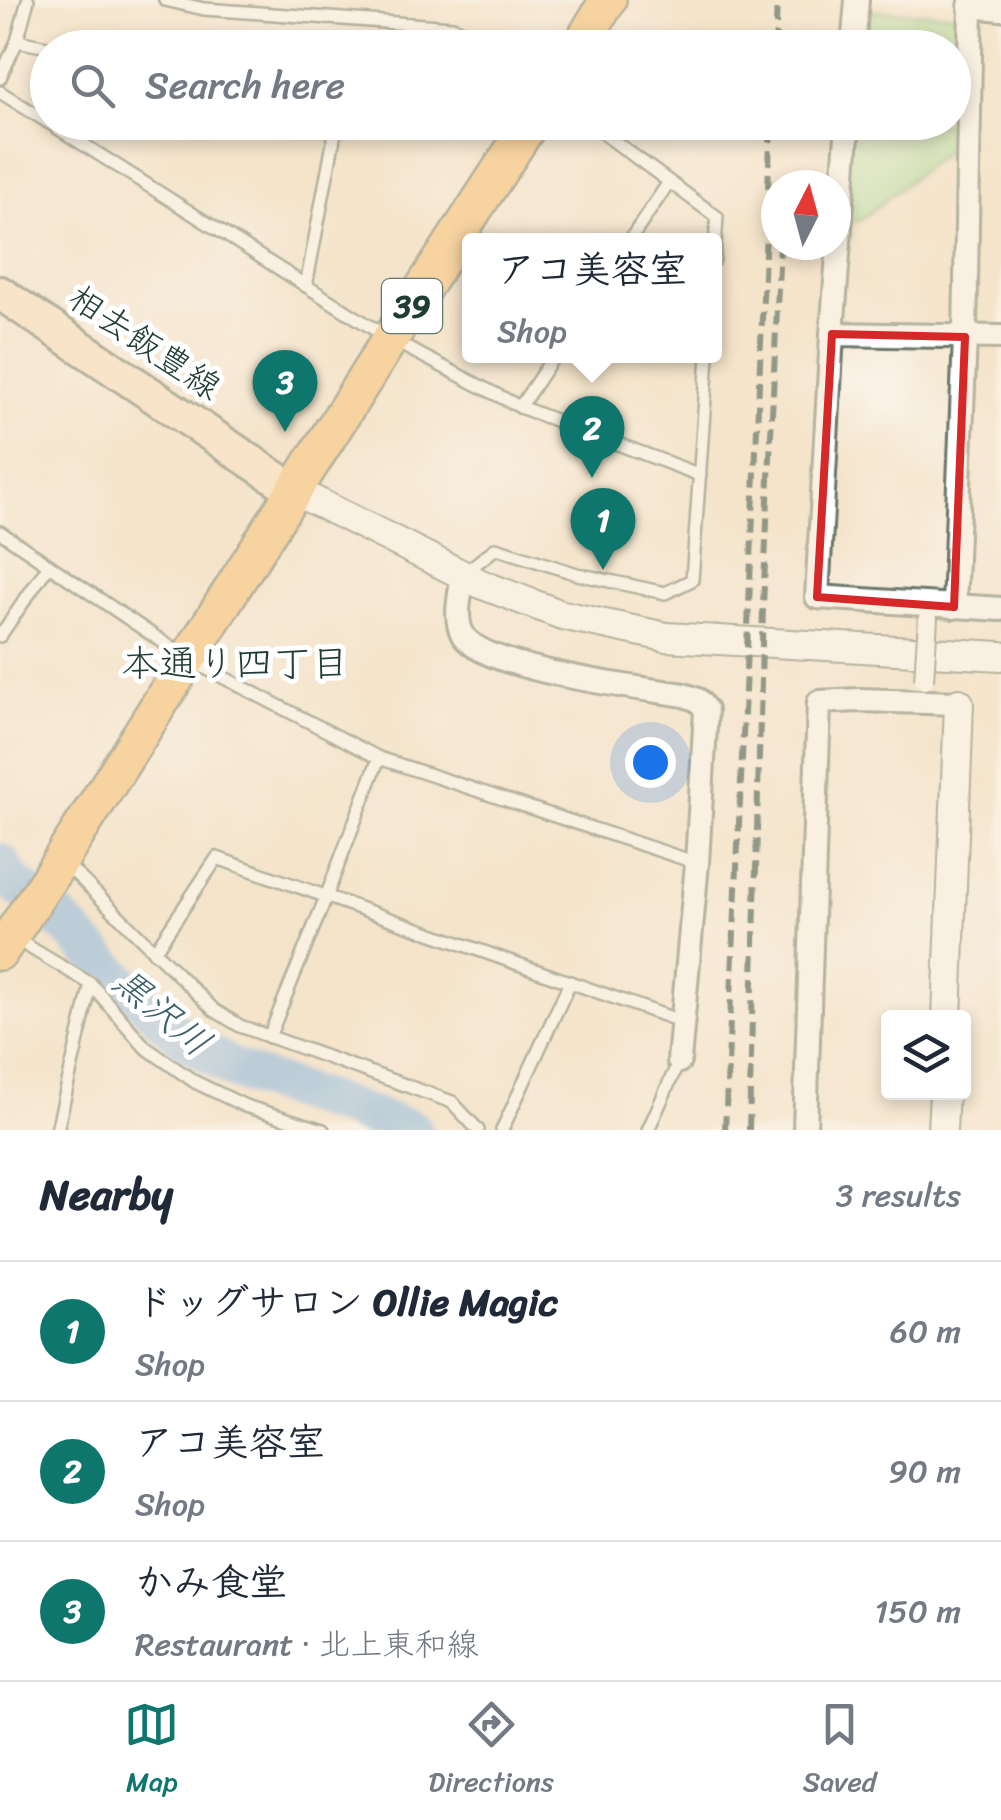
<!DOCTYPE html>
<meta charset="utf-8">
<style>
body{margin:0;font-family:Sriracha,"Klee One",sans-serif;background:#f6f6f7;color:#1f2937}
.controls{position:absolute;right:30px;bottom:30px;display:grid;overflow:hidden;border-radius:10px;box-shadow:0 5px 15px #0003}
.controls button{width:90px;height:90px;display:grid;place-items:center;padding:0;border:0;border-bottom:2px solid #e0e1e3;background:#fff;color:#1f2937;font:50px sans-serif}
.compass{position:absolute;left:761px;top:170px;width:90px;height:90px;border-radius:50%;background:#fff;box-shadow:0 5px 15px #0003;rotate:6deg}
.you{position:absolute;left:650px;top:762px;width:35px;height:35px;margin:-25px;border:8px solid #fff;border-radius:50%;background:#1a73e8;box-shadow:0 0 0 15px #1a73e833}
.badge{display:grid;place-items:center;width:65px;height:65px;border-radius:50%;background:#0f766e;color:#fff;font-size:32px;font-weight:700}
.pin{position:absolute;translate:-50% -82px;filter:drop-shadow(0 2px 5px #0008)}
.pin::after{content:'';position:absolute;top:52px;width:35px;height:30px;background:inherit;clip-path:polygon(0 0,100% 0,50% 100%)}
.popup{position:absolute;left:462px;top:233px;width:260px;height:130px;box-sizing:border-box;display:grid;place-content:center;border-radius:10px;background:#fff;filter:drop-shadow(0 2px 8px #0005);font-size:32px;white-space:nowrap;color:#747a83}
.popup b{font-size:38px;color:#1f2937}
.popup::after{content:'';position:absolute;left:50%;top:100%;margin-left:-20px;border:20px solid transparent;border-top-color:#fff}
.list{margin:0;padding:0;list-style:none}
h2{display:flex;justify-content:space-between;align-items:center;height:130px;margin:0;padding:0 40px;font-size:42px}
h2 small{font-size:32px;font-weight:400;color:#747a83}
.list li{display:grid;grid-template-columns:65px 1fr auto;gap:30px;align-items:center;box-sizing:border-box;height:140px;padding:0 40px;border-top:2px solid #e0e1e3}
.list b{display:block;font-size:38px;white-space:nowrap}
.list p{margin:0;font-size:32px;white-space:nowrap;color:#747a83}
.list em{font-size:32px;font-style:normal;color:#747a83}
.icon{flex:none;width:55px;height:55px;fill:none;stroke:currentColor;stroke-width:2;stroke-linecap:round;stroke-linejoin:round}
.map{position:relative;flex:none;width:1001px;height:1130px;overflow:hidden}
.search{position:absolute;background:#fff;box-shadow:0 5px 15px #0003;left:30px;right:30px;top:30px;height:110px;display:flex;align-items:center;gap:25px;box-sizing:border-box;padding:0 35px;border-radius:55px;color:#747a83;font-size:38px}
.sheet{height:550px;background:#fff}
nav{display:flex;justify-content:space-around;align-items:center;box-sizing:border-box;height:140px;border-top:2px solid #e0e1e3;background:#fff;font-size:28px;color:#747a83}
nav a{display:grid;justify-items:center;gap:5px}
nav .on{color:#0f766e}
.map>svg:first-child{display:block}
.green{fill:#9fdb90;stroke:#5f8c62;stroke-width:2.5}
.lines{fill:none;stroke-linecap:round;stroke-linejoin:round}
.river{stroke:#78b2e9;stroke-width:40}
.service-casing{stroke:#6a7769;stroke-width:16}
.minor-casing{stroke:#6a7769;stroke-width:28}
.tertiary-casing{stroke:#6a7769;stroke-width:32}
.secondary-casing{stroke:#6a7769;stroke-width:38}
.primary-casing{stroke:#6a7769;stroke-width:40}
.service{stroke:#fff;stroke-width:11}
.minor{stroke:#fff;stroke-width:22}
.tertiary{stroke:#fff;stroke-width:28}
.secondary{stroke:#fde5c5;stroke-width:32}
.primary{stroke:#fabe6d;stroke-width:35}
.rail{stroke:#1f3d34;stroke-width:6;stroke-dasharray:15 8;stroke-linecap:butt}
.pedestrian-bridge-casing{stroke:#6a7769;stroke-width:22;stroke-linecap:butt}
.pedestrian-bridge{stroke:#fff;stroke-width:18}
.marked{fill:none;stroke:#d62828;stroke-width:8;stroke-linejoin:round}
.labels{text-anchor:middle;dominant-baseline:central;stroke-width:10;stroke-linejoin:round;paint-order:stroke}
.shield{fill:#fff;stroke:#627771;stroke-width:2.5}
.shield-label{font-size:32px;font-weight:bold;fill:#1f3d34}
.street-label{font-size:35px;fill:#1f3d34;stroke:#fff}
.neighbourhood-label{font-size:38px;fill:#1f3d34;stroke:#fff}
.water-label{font-size:38px;font-style:italic;fill:#3a606a;stroke:#fff}
</style>
<div class="map">
<svg width="1001" height="1130" viewBox="0 0 1001 1130">
<rect width="100%" height="100%" fill="#fff"/>
<filter id="ink" filterUnits="userSpaceOnUse"><feTurbulence type="fractalNoise" baseFrequency=".01" numOctaves="2"/><feDisplacementMap in="SourceGraphic" scale="20" xChannelSelector="R" yChannelSelector="G"/><feConvolveMatrix kernelMatrix="1 2 1 2 8 2 1 2 1" color-interpolation-filters="sRGB"/></filter>
<filter id="wash" filterUnits="userSpaceOnUse"><feTurbulence type="fractalNoise" baseFrequency=".0048" numOctaves="4" result="noise"/><feDisplacementMap in="SourceGraphic" scale="40" xChannelSelector="R" yChannelSelector="G"/><feGaussianBlur stdDeviation="2.25" result="paint"/><feColorMatrix in="noise" values="0 0 0 0 0 0 0 0 0 0 0 0 0 0 0 0 0 1.4 0 .05"/><feComposite in="paint" operator="in"/></filter>
<g filter="url(#wash)">
<rect width="100%" height="100%" fill="#f4e4cb"/>
<polygon class="green" points="847,10 957,14 956,142 861,220 838,222 842,123 954,122 954,48 846,47"/>
<g class="lines">
<polyline class="river" points="0,863 12,881 64,923 127,988 186,1040 235,1070 412,1130"/>
</g>
</g>
<g filter="url(#ink)">
<g class="lines">
<g class="service-casing">
<g id="service">
<polyline points="165,0 204,9 452,27 510,48"/>
<polyline points="17,41 53,48"/>
<polyline points="0,78 17,41 28,0"/>
<polyline points="0,92 48,122"/>
<polyline points="48,122 390,339 520,407 700,475"/>
<polyline points="588,122 717,217 714,260"/>
<polyline points="630,240 669,182"/>
<polyline points="306,286 337,122"/>
<polyline points="520,407 554,356"/>
<polyline points="0,532 188,659 379,758 697,863"/>
<polyline points="463,574 496,548 577,574 665,593 692,580 708,356"/>
<polyline points="0,636 49,565"/>
<polyline points="64,862 214,1010 240,1026 452,1102 478,1130"/>
<polyline points="14,938 91,984 145,1047 195,1082 245,1106 323,1130"/>
<polyline points="154,952 217,858 683,1022"/>
<polyline points="269,1037 326,897 379,758"/>
<polyline points="57,1130 91,984"/>
<polyline points="502,1130 570,982"/>
<polyline points="648,1130 679,1061"/>
</g>
</g>
<g class="minor-casing">
<g id="minor">
<polyline points="970,6 1001,9"/>
<polyline points="853,48 857,0"/>
<polyline points="848,122 832,334 817,597 1001,609"/>
<polyline points="832,334 1001,337"/>
<path d="M463,574C461,593 453,617 463,635C484,670 641,688 684,695L698,700L706,710L697,863L679,1061"/>
<polyline points="954,607 965,337 971,0"/>
<polyline points="805,1130 819,702 859,700 959,703"/>
</g>
</g>
<g class="tertiary-casing">
<g id="tertiary">
<polyline points="295,491 483,585 562,615 666,637 1001,656"/>
<polyline points="947,1018 959,703"/>
<polyline points="942,1130 944,1092"/>
</g>
</g>
<g class="secondary-casing">
<polyline id="secondary" points="0,293 295,491"/>
</g>
<g class="primary-casing">
<g id="primary">
<polyline points="579,48 608,0"/>
<polyline points="0,952 55,869 390,339 531,122"/>
</g>
</g>
<use href="#service" class="service"/>
<use href="#minor" class="minor"/>
<use href="#tertiary" class="tertiary"/>
<use href="#secondary" class="secondary"/>
<use href="#primary" class="primary"/>
<g class="rail">
<polyline points="775,48 777,0"/>
<polyline points="725,1130 771,122"/>
<polyline points="749,1130 763,606 780,245"/>
</g>
<g class="pedestrian-bridge-casing">
<polyline id="pedestrian-bridge" points="924,680 928,618"/>
</g>
<use href="#pedestrian-bridge" class="pedestrian-bridge"/>
</g>
</g>
<path d="M0 0H1001V1130H0ZM832,334L965,337L954,607L817,597Z" fill="#f4e4cb" fill-opacity=".55" fill-rule="evenodd"/>
<path class="marked" d="M832,334L965,337L954,607L817,597Z"/>
<g class="labels">
<rect class="shield" x="382" y="279" width="60" height="54" rx="8"/>
<g class="shield-label">
<text x="412" y="306">39</text>
</g>
<g class="street-label">
<text transform="translate(145 342) rotate(34)">相去飯豊線</text>
</g>
<g class="neighbourhood-label">
<text x="235" y="663">本通り四丁目</text>
</g>
<g class="water-label">
<text transform="translate(162 1012) rotate(40)">黒沢川</text>
</g>
</g>
</svg>
<div class="controls">
<button><svg class="icon" aria-label="layers" viewBox="0 0 24 24"><path d="M12 4l9 5-9 5-9-5zM3 14l9 5 9-5"/></svg></button>
</div>
<svg class="compass" viewBox="-18 -18 36 36"><path d="M0-13l5 13h-10z" fill="#e53935"/><path d="M0 13l5-13h-10z" fill="#747a83"/></svg>
<div class="you"></div>
<div class="pin badge" style="left:603px;top:570px">1</div>
<div class="pin badge" style="left:592px;top:478px">2</div>
<div class="popup"><b>アコ美容室</b>Shop</div>
<div class="pin badge" style="left:285px;top:432px">3</div>
<div class="search"><svg class="icon" aria-label="search" viewBox="0 0 24 24"><circle cx="10" cy="10" r="6"/><path d="M15 15l6 6"/></svg>Search here</div>
</div>
<section class="sheet">
<h2>Nearby<small>3 results</small></h2>
<ul class="list">
<li><span class="badge">1</span><div><b>ドッグサロン Ollie Magic</b><p>Shop</p></div><em>60 m</em></li>
<li><span class="badge">2</span><div><b>アコ美容室</b><p>Shop</p></div><em>90 m</em></li>
<li><span class="badge">3</span><div><b>かみ食堂</b><p>Restaurant · 北上東和線</p></div><em>150 m</em></li>
</ul>
</section>
<nav>
<a class="on"><svg class="icon" aria-label="map" viewBox="0 0 24 24"><path d="M3 6l6-2 6 2 6-2v14l-6 2-6-2-6 2zM9 4v14M15 6v14"/></svg>Map</a>
<a><svg class="icon" aria-label="directions" viewBox="0 0 24 24"><path d="M12 3l9 9-9 9-9-9zM9 14v-3h6M13 9l2 2-2 2"/></svg>Directions</a>
<a><svg class="icon" aria-label="saved" viewBox="0 0 24 24"><path d="M7 4h10v16l-5-4-5 4z"/></svg>Saved</a>
</nav>
